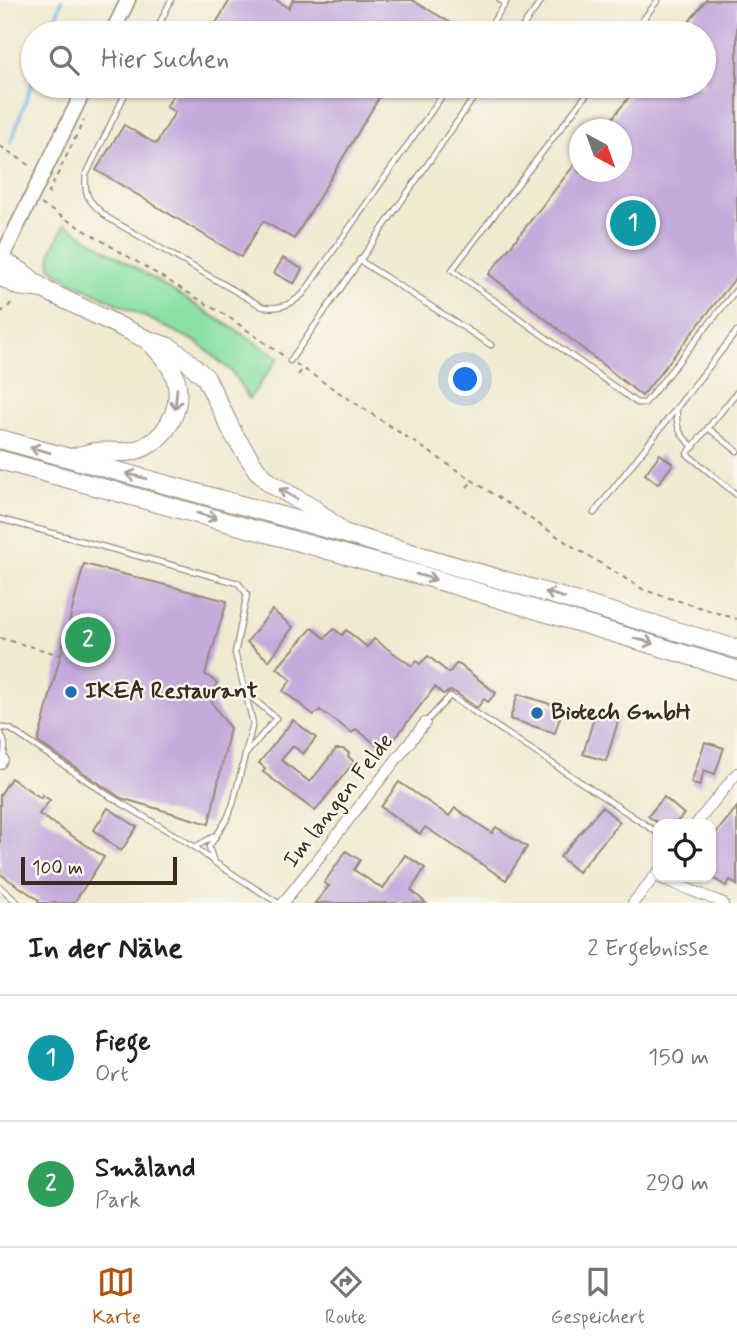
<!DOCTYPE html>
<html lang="de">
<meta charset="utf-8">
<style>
body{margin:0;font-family:Mynerve,sans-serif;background:#f2f2f2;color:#202124}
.controls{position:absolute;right:21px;bottom:21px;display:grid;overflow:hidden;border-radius:14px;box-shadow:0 2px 5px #0004}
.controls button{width:63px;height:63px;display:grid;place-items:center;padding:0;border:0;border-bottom:2px solid #e0e0e0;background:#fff;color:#202124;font:35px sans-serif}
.compass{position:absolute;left:569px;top:119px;width:63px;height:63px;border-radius:50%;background:#fff;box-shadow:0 2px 5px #0004;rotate:139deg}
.scale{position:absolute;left:21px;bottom:18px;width:156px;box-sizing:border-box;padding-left:7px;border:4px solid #3b2a1e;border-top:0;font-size:19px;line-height:24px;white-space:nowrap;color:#3b2a1e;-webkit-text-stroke:5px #fbf7ec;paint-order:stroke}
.you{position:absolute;left:466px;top:380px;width:24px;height:24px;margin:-18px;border:5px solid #fff;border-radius:50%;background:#1a73e8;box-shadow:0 0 0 10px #1a73e833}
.badge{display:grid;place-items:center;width:46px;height:46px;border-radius:50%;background:#b45309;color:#fff;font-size:23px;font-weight:700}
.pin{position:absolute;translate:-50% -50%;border:4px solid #fff;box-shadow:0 2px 7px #0006}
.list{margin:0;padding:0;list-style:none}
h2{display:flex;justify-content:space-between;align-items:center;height:91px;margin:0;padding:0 28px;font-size:30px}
h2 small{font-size:23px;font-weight:400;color:#757577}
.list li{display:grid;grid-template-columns:46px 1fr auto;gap:21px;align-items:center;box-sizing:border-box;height:126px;padding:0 28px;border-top:2px solid #e0e0e0}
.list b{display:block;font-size:26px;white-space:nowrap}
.list p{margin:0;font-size:23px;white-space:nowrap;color:#757577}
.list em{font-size:23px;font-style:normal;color:#757577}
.icon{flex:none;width:38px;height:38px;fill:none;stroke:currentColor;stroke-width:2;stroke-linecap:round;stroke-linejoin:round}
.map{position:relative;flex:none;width:737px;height:903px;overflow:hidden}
.search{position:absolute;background:#fff;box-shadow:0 2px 5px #0004;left:21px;right:21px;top:21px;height:77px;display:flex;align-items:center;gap:18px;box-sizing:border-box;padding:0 24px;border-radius:38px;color:#757577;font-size:26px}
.sheet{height:343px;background:#fff}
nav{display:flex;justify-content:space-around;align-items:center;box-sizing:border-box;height:98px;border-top:2px solid #e0e0e0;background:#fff;font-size:19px;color:#757577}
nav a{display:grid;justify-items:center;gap:4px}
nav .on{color:#b45309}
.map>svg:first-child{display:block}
.green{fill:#88e0a4;stroke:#628561;stroke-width:2}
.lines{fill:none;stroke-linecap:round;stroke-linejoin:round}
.stream{stroke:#72b6e8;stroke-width:3.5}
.building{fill:#c5aadc}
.lane-casing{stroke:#968a78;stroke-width:7}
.street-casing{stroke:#968a78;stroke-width:12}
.secondary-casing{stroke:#968a78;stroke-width:17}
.highway-casing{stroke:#968a78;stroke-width:20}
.path{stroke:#968a78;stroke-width:2;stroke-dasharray:5 5;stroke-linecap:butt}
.lane{stroke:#fff;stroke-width:4.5}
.street{stroke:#fff;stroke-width:10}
.secondary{stroke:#fff;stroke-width:14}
.highway{stroke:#fff;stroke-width:18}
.oneway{stroke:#a79f9a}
.poi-dot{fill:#1f6fb2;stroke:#fbf7ec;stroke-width:2.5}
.labels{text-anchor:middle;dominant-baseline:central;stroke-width:5;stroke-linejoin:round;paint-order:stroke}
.poi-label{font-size:23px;font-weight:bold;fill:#3b2a1e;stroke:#fbf7ec;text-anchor:start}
.street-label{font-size:23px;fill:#3b2a1e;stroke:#fbf7ec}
</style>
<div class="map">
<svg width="737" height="903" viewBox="0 0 737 903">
<rect width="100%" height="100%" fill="#fbf7ec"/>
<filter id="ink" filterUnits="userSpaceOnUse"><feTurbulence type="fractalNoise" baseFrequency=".0143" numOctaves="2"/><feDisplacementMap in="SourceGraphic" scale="14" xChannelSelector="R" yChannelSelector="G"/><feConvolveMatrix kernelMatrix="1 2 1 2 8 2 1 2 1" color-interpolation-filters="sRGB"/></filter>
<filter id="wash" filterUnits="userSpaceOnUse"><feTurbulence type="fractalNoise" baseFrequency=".00686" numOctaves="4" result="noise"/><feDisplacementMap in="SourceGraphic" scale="28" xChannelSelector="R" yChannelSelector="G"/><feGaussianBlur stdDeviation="1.57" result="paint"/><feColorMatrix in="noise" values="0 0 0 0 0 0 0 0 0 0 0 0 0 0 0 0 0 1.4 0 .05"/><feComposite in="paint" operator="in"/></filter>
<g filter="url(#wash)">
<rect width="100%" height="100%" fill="#f0ead1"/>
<polygon class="green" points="65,224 279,357 249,399 232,372 197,342 75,283 50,268 51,252"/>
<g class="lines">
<g class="stream">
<polyline points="50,33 62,0"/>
<polyline points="11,142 33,80"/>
</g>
</g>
<g id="blocks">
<g class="building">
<polygon points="230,0 276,0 289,8 293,0 412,0 468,33 210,33"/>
<polygon points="706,0 737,0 737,276 642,396 489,274 579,159 579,172 621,172 621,130 603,130 638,86 704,86 704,33 680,33"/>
<polygon points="179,86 386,86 294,239 263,221 241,257 96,170 124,125 156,144 175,112 166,107"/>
<polygon points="283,258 302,269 294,284 274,273"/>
<polygon points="660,454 673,464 658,484 645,474"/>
<polygon points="84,564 227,601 205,674 217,683 212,703 230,728 209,824 121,798 38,742"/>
<polygon points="272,610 293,627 269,661 247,642"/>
<polygon points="312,628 325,638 334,629 342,635 346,630 367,647 374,639 412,666 416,661 420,664 428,656 449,673 456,664 460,665 496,693 488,702 484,699 477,708 456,693 450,691 443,694 435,687 385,751 356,729 352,733 320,710 314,715 283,691 291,680 277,668"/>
<polygon points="518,694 563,708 555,733 510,719"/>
<polygon points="596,711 619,718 606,761 583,754"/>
<polygon points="293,720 316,738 303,754 293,746 281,760 310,782 336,749 343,749 349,753 348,756 354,762 315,811 263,772 265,768 259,763"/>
<polygon points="705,742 724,748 715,774 704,770 700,786 691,783"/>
<polygon points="11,778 41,798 42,795 50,800 39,814 104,857 74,903 37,903 39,900 0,874 0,795"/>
<polygon points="399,782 449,816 455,808 492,833 496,827 527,847 506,880 425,827 420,834 381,807"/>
<polygon points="664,797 684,814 675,824 659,824 648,816"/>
<polygon points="602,807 620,822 578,872 560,857"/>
<polygon points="737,807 737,885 730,880 726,886 711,877 711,839"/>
<polygon points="108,808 137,827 121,851 94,830"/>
<polygon points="346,851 360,860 354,870 383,889 405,855 425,868 411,890 426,903 315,903 329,886 324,883"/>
</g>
</g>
</g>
<g filter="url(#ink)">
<use href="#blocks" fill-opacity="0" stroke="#968a78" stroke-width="2"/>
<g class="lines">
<g class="lane-casing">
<g id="lane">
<polyline points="155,33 171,0"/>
<polyline points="485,33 506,3 500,0"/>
<polyline points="518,33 542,0"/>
<polyline points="633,33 658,0"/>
<path d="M129,86L86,175C83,198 91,203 108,218L263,307C281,309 290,305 303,294L449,86"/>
<polyline points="593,86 452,270 637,403 645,403 737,289"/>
<polyline points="359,260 491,345"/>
<polyline points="290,361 482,86"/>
<polyline points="737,392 687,454 737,495"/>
<path d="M677,408C676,427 678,434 694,447"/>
<polyline points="708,428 737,451"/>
<polyline points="594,513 737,331"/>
<polyline points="0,519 238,583 247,594 235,653 253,723 233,804 227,819 209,847 214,862"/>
<polyline points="245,692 276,718 247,753"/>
<polyline points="425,723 450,696 658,833"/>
<polyline points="0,727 10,729 111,797 195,847 214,862 278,903"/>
<polyline points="0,731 5,744 4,758"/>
<polyline points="195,847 216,835"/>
<polyline points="0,887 18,903"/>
</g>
</g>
<g class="street-casing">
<g id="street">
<polyline points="0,764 3,759"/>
<polyline points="696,824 737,773"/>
<polyline points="655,876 723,903"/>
<polyline points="283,903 425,723"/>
<polyline points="633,903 658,872"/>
</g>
</g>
<g class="secondary-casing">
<g id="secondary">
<polyline points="112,33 128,0"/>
<polyline points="0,261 86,86"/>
</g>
</g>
<g class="highway-casing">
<g id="highway">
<polyline points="1,260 22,272 43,289 148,340 169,347 182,356 206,378 234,435 257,470 270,483 314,509 338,528"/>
<polyline points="0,276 18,286 43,289"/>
<polyline points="0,439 343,533 737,649"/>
<path d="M74,457C81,456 88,453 95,452C108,450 120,454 133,451C166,443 186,406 174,374C169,362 160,353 152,344"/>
<polyline points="0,460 427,577 737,670"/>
</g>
</g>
<g class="path">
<polyline points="0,146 31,166"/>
<polyline points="48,194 84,120"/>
<polyline points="41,204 230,318 285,357"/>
<polyline points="0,313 10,305 12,298"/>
<polyline points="296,364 569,544 644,590 737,619"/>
<polyline points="298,375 302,370"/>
<polyline points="467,487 472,482"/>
<polyline points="0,638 61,655"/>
</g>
<use href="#lane" class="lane"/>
<use href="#street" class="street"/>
<use href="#secondary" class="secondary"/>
<use href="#highway" class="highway"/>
</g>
<defs><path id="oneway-shaft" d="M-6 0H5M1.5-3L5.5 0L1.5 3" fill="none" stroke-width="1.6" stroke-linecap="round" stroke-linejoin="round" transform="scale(1.75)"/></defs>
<g class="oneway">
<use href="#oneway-shaft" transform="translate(176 399) rotate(95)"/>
<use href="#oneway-shaft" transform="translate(40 450) rotate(-165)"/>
<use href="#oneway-shaft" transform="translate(136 476) rotate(-165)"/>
<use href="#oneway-shaft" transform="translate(288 494) rotate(-150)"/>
<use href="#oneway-shaft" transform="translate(207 516) rotate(16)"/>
<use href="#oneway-shaft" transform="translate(426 577) rotate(16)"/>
<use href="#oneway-shaft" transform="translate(555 595) rotate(-163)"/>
<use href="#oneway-shaft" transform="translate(644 641) rotate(16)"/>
</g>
</g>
<g class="poi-dot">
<circle cx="71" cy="692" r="7"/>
<circle cx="537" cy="713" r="7"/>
</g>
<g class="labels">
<g class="poi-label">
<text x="85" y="692">IKEA Restaurant</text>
<text x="551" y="713">Biotech GmbH</text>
</g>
<g class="street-label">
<text transform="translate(339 801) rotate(-52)">Im langen Felde</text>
</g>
</g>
</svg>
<div class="controls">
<button><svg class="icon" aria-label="locate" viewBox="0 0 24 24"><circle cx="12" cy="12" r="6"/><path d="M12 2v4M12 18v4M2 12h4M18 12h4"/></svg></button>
</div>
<svg class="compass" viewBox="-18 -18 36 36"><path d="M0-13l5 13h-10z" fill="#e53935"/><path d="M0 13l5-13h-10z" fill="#757577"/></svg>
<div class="scale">100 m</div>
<div class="you"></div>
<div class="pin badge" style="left:633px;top:223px;background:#0f9aa8">1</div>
<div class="pin badge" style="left:88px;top:640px;background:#2e9e5b">2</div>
<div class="search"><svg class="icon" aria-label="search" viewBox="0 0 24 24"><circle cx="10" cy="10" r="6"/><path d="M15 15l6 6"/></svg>Hier suchen</div>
</div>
<section class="sheet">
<h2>In der Nähe<small>2 Ergebnisse</small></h2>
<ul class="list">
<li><span class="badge" style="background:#0f9aa8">1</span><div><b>Fiege</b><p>Ort</p></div><em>150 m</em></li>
<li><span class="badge" style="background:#2e9e5b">2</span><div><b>Småland</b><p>Park</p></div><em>290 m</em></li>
</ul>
</section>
<nav>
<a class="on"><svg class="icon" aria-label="map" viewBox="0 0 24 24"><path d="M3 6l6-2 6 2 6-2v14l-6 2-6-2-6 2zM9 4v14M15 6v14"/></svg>Karte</a>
<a><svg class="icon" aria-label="directions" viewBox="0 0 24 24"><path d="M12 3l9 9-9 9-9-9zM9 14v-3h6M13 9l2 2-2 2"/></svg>Route</a>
<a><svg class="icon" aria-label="saved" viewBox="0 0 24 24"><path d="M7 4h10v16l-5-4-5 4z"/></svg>Gespeichert</a>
</nav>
